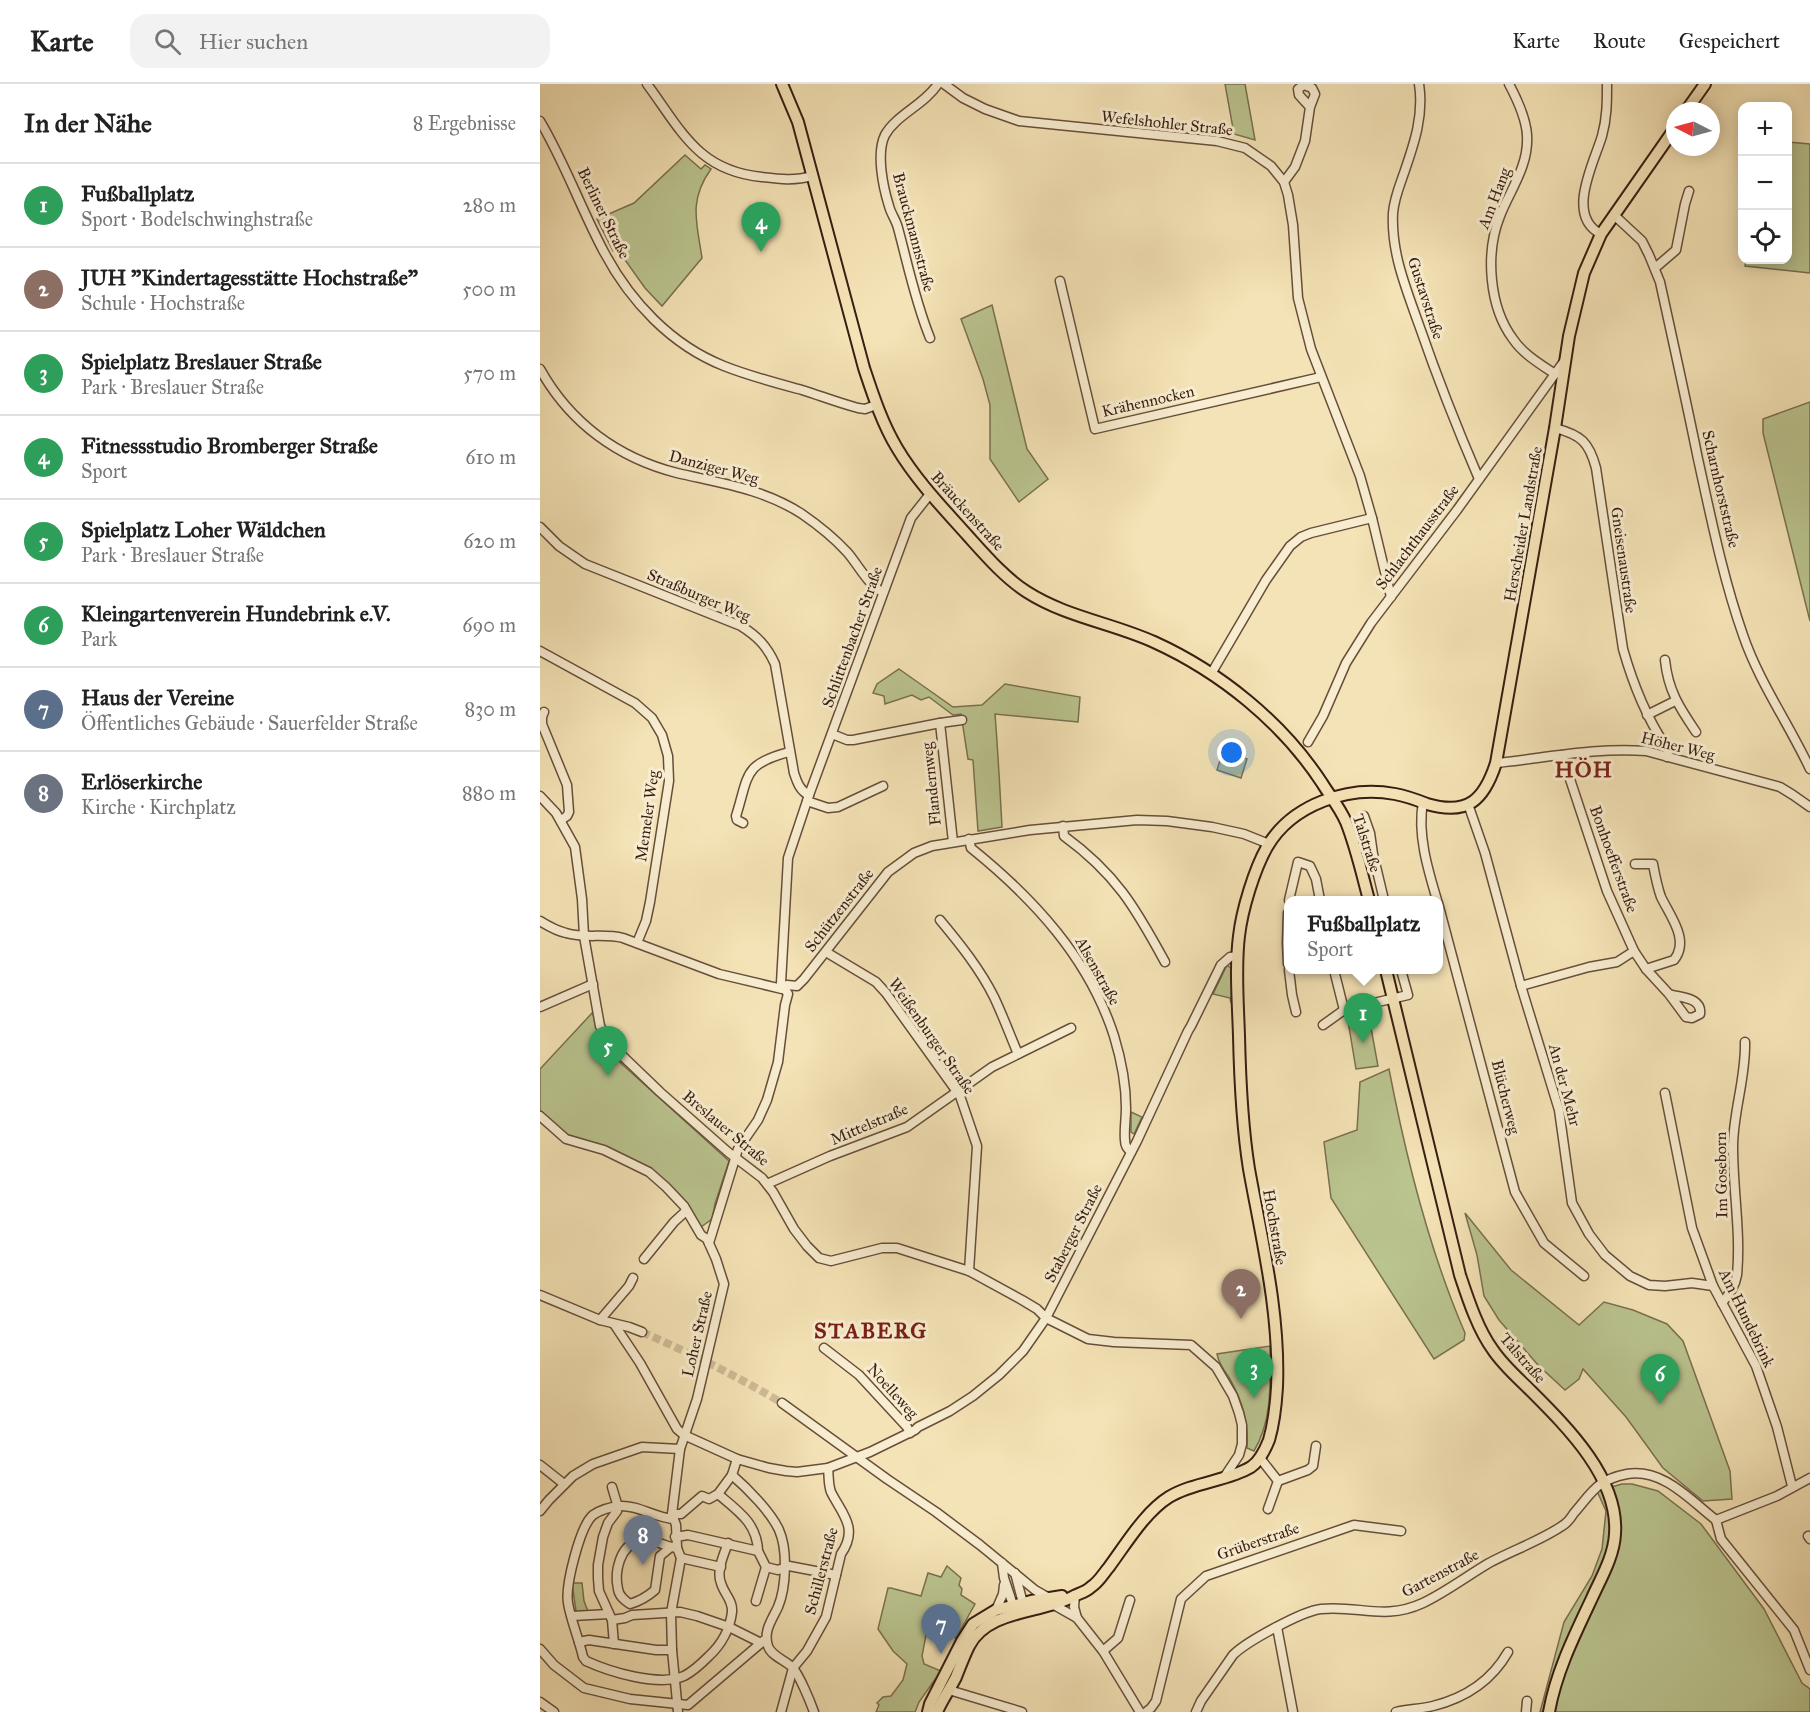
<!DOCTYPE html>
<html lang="de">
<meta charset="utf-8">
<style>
body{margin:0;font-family:"IM FELL Great Primer",serif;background:#f2f2f2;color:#222}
.controls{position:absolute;right:18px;top:18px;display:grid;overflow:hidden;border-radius:12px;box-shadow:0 3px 15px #0003}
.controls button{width:54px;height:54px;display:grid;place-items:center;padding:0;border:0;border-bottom:2px solid #e0e0e0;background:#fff;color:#222;font:30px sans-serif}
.compass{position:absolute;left:1126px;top:18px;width:54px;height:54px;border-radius:50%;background:#fff;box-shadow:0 3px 15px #0003;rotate:276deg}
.you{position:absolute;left:692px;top:669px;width:21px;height:21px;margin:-15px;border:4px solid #fff;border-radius:50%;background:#1a73e8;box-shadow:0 0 0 9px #1a73e833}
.badge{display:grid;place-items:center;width:39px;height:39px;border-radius:50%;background:#7c3aed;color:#fff;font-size:20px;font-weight:700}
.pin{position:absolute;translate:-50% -50px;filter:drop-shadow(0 2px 3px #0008)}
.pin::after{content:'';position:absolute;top:32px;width:21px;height:18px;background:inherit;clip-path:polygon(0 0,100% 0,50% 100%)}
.popup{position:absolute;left:744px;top:812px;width:159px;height:78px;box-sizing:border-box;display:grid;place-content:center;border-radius:12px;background:#fff;filter:drop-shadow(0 2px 4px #0005);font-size:20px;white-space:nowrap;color:#767676}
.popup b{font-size:22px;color:#222}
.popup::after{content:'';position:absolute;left:50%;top:100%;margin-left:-12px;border:12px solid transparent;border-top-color:#fff}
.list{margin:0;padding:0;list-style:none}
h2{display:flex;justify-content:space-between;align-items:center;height:78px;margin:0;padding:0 24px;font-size:26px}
h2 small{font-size:20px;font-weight:400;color:#767676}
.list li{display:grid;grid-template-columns:39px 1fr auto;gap:18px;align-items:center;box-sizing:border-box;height:84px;padding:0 24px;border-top:2px solid #e0e0e0}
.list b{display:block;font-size:22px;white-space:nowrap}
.list p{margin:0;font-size:20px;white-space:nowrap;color:#767676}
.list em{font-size:20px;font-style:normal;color:#767676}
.icon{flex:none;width:33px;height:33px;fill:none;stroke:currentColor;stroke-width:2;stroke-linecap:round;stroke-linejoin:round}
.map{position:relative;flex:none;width:1270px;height:1628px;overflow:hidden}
header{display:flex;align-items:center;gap:36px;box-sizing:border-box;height:84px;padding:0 30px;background:#fff;border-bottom:2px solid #e0e0e0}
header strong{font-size:28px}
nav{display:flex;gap:33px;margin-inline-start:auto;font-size:21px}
.search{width:420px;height:54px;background:#f2f2f2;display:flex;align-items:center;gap:15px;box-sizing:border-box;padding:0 21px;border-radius:18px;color:#767676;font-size:22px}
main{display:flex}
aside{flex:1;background:#fff}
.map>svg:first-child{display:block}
.green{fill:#bac48f;stroke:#797050;stroke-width:1.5}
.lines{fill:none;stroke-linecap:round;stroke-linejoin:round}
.minor-tunnel{stroke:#cebb95;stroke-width:8;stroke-dasharray:8 4;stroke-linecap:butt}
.minor-casing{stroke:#674e3b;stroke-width:11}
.major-casing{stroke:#381d12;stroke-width:14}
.minor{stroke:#f8edd0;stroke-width:8}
.major{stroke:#f4e3b6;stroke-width:10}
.labels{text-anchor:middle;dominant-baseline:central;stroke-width:6;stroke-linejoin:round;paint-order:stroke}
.street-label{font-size:16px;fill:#381d12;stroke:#f8edd0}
.district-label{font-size:22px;font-weight:bold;letter-spacing:1.5px;fill:#7a1f14;stroke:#f8edd0}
</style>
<header>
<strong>Karte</strong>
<div class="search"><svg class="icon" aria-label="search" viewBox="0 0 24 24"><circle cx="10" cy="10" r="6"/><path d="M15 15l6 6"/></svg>Hier suchen</div>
<nav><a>Karte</a><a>Route</a><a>Gespeichert</a></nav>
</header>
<main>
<aside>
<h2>In der Nähe<small>8 Ergebnisse</small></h2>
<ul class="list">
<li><span class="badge" style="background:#2e9e5b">1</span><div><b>Fußballplatz</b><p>Sport · Bodelschwinghstraße</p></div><em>280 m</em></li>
<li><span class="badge" style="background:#8d6e63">2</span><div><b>JUH &quot;Kindertagesstätte Hochstraße&quot;</b><p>Schule · Hochstraße</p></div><em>500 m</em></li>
<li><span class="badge" style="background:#2e9e5b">3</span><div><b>Spielplatz Breslauer Straße</b><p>Park · Breslauer Straße</p></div><em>570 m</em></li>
<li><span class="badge" style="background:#2e9e5b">4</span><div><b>Fitnessstudio Bromberger Straße</b><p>Sport</p></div><em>610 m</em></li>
<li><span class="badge" style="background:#2e9e5b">5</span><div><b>Spielplatz Loher Wäldchen</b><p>Park · Breslauer Straße</p></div><em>620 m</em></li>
<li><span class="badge" style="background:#2e9e5b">6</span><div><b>Kleingartenverein Hundebrink e.V.</b><p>Park</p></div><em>690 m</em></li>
<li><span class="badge" style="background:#5c6f8a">7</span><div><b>Haus der Vereine</b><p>Öffentliches Gebäude · Sauerfelder Straße</p></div><em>830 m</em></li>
<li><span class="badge" style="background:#6b7280">8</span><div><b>Erlöserkirche</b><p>Kirche · Kirchplatz</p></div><em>880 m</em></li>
</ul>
</aside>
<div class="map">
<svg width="1270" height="1628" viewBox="0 0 1270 1628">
<rect width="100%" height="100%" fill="#f4e3b6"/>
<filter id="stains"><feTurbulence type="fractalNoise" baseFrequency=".00333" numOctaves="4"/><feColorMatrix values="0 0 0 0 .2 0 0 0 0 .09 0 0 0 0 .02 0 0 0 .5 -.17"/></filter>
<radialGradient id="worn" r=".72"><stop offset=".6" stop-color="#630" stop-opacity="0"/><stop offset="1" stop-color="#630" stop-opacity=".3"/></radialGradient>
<g class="green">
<polygon points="685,0 705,0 715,56 694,50"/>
<polygon points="1248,58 1270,60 1270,189 1205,182 1206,176 1248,176"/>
<path d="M145,71L161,85L165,81L171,85C148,117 157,139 162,174L122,222L105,204L78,166L73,167L57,135L94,119Z"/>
<polygon points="452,221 487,365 508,395 479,418 450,375 450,321 443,295 421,235"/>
<polygon points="1270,318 1270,537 1223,349 1223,335"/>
<path d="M359,585L413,623L442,621L465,600L540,613L538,638L455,630C458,668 460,706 462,743L438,747L433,676L428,675L421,630L413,631L389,613L381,616L372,611L345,620L344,612L333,609L337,600Z"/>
<polygon points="683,667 707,675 701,694 677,686"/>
<polygon points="687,881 693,886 691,919 690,914 673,910"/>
<path d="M53,928C55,945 61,959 73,972L189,1077L175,1120L172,1135L161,1143L146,1120L110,1084L65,1062L25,1050L0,1026V985Z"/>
<polygon points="829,933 838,982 816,985 808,937"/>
<path d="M849,985C866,1074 889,1166 925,1249L924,1256L894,1275L791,1114L784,1058L817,1046L820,998Z"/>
<polygon points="591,1028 602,1033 594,1050 591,1048"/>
<polygon points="925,1129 971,1186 1039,1241 1064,1218 1093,1226 1127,1240 1143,1257 1190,1387 1192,1415 1163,1417 1123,1384 1086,1333 1043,1285 1039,1295 1025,1306 998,1281 959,1236 944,1212 937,1171"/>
<path d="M730,1262C730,1298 733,1335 714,1367L707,1364C709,1340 702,1316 690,1295C685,1287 679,1281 677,1270Z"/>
<polygon points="1082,1400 1092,1400 1118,1407 1161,1440 1224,1525 1262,1599 1270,1605 1270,1628 1000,1628 1024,1538 1052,1492 1062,1465 1066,1427 1057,1407"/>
<polygon points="407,1482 421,1494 419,1501 422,1505 421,1511 435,1520 416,1554 392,1542 387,1546 382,1572 384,1580 401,1587 379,1618 375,1628 336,1628 339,1621 337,1619 343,1613 351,1612 363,1596 367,1580 353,1567 338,1545 348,1504 351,1504 381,1512 388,1489 401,1493"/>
<polygon points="32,1499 42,1499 44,1517 49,1530 37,1529 36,1527"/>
</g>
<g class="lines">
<path class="minor-tunnel" d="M102,1248C150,1269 197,1292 242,1319"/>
<g class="minor-casing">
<g id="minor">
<path d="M107,0C141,46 158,87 222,93C239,95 255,97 272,92"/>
<polyline points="404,0 423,14 445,25 479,37 677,57 705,64 731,82 744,98 748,111 753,141 758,214 771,265 820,392 832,434 771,449 761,453 750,462 726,496 671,590"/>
<path d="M879,0C884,32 874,60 864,89C859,103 854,115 853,129C851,169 866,204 879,241C897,293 917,344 939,395"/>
<path d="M969,0C977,15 986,34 987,51C989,82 970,106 960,132C945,169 949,223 973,255C983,270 1000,280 1015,290"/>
<path d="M0,37C25,79 41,125 64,168C90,217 131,261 184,282C209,292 236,299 262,306C281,312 299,319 318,324L325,325L336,321"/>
<polyline points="744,98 755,83 765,57 770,23 775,10 772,4 764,1 758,5 759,11 770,23"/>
<path d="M1074,131L1102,157L1109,171L1120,198C1133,257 1146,316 1158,375C1171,434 1183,494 1203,551C1219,598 1249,640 1270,685"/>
<path d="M1061,150C1025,132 1054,79 1062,52C1067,34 1067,18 1067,0"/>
<polyline points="1115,184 1136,166 1145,120 1149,107"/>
<polyline points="520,197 555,345 781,293"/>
<path d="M390,254C375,217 368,181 358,144C356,136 351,130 349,122C343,103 336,69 345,51C356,31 384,21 398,0"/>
<path d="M0,285C30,339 78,374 137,389C180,399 224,405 262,430C278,441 294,454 307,468C317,479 330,504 343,508"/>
<path d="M1015,344C1041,351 1049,358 1056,384L1083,565C1093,600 1105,631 1125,661L1128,668L1127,673"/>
<polyline points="832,434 851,513"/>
<path d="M0,443L19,462L45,480L201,542C217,552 227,562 235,580L254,689C257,698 260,707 269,711L248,774L241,899L248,910L245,921L238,978L227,1016L218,1036L198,1065L169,1159"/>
<polyline points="0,567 95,619 112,634 122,651 128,672 129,697 110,818 106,837 97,859"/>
<path d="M1125,576C1128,606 1139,623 1156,648"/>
<polyline points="4,628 2,633 2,640 27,701 29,728 27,732 21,736"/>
<polyline points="1107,631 1135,617"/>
<polyline points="400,639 413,758"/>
<polyline points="292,650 307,656 313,656 400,639 422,636"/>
<polyline points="768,658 783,632 806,579 831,539 917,426 1025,276"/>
<path d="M1022,671L1067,807L1094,867L1106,885L1129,910L1146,933L1152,934L1160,930C1162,913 1141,914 1129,910"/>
<path d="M956,679C1006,674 1056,663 1106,667L1240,703L1253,711L1270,723"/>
<polyline points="269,711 371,434 390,410"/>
<polyline points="0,712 16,729 35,763 42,815 44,852 60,942 70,960 120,1008 188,1068 222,1094 233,1108 254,1145 267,1162 279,1174 291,1177 342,1164 357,1164 429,1187 482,1216 497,1225 506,1234 548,1255 574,1258 651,1261 676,1283 693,1312 699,1329 702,1341 702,1360 699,1371 685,1392"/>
<polyline points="267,717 288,724 298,723 343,702"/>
<path d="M883,718C877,750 888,786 897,816"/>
<polyline points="928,720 945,769 981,902 1019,1026 1032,1119 1049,1150 1065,1171 1090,1192 1109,1201 1125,1202 1152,1199 1173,1202"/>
<polyline points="824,732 830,749 833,770 844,816"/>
<path d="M203,739L197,736L196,732C209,691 203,680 249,668"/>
<path d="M523,742L524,752C576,790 595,823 625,878"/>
<path d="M429,755L431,764C493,814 549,874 574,952C581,975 586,1000 586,1024C586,1035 584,1046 585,1056C585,1062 587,1064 591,1068"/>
<path d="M1095,780H1113C1115,791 1117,802 1121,813C1130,832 1150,856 1134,876L1106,885"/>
<polyline points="749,816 758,778 770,782 776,795 780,816"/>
<polyline points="898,819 975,1108 1004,1159 1044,1192"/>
<polyline points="748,829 747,859 748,880"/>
<path d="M400,836C420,860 440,885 454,913C463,932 470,951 478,970"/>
<path d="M0,837C8,842 17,847 26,849C45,855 64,849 83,854L179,890L242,905L247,901L257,902L264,895L348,788L374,769L392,762L490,746L597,736L627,737L672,743L704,750L729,760"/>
<polyline points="286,868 336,898 346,909 420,1012 437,1062 429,1187"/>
<polyline points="749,886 752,911 756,928"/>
<polyline points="794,886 804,926"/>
<polyline points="981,902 1049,883 1077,878 1094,867"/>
<polyline points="0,923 53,900"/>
<polyline points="783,941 804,926 868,911 861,886"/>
<polyline points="1125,1009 1152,1144 1173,1202 1216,1282 1237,1343 1252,1402"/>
<polyline points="0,1032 26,1055 64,1066 109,1088 126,1103 144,1122 161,1151 167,1155 176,1175 184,1200 157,1315 140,1365 132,1430 136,1441 137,1464 141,1474 131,1529 132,1566 138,1628"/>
<polyline points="227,1100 290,1072 367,1043 452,983 531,944"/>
<polyline points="104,1175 134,1138 146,1127"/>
<polyline points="0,1211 60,1236 89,1243 102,1248"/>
<path d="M1182,1219C1189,1210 1195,1203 1197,1191C1201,1149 1193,1106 1193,1063C1193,1028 1206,994 1205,958"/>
<polyline points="60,1236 89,1202 93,1194"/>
<polyline points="74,1240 100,1279 137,1345 144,1351 197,1375 229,1384 246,1387 257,1388 288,1384 330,1368 375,1346 378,1343 410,1327 433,1312 459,1291 483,1267 506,1234 597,1057 648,947 651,942 681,881 690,873 698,872"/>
<polyline points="284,1264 319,1291 367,1343 370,1349"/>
<polyline points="242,1319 347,1395 396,1428 440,1461 495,1506 509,1514"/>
<polyline points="720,1374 738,1397 728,1425"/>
<path d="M197,1375L192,1391C207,1404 231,1428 239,1446C248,1466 246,1504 238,1523C232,1536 223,1547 228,1562C231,1572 245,1576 252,1583C259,1590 270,1617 274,1628"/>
<polyline points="0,1381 24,1400"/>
<polyline points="738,1397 768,1386 773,1382 776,1362"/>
<polyline points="72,1403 78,1423 77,1427 68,1439 63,1453 58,1481 58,1494 59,1507 72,1536 74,1560"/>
<path d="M178,1410C198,1427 217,1439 218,1467"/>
<polyline points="0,1427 9,1416 33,1392 53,1380 102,1363 140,1365"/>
<polyline points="132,1430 141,1430 162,1412 169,1415 178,1410 192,1391"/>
<path d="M134,1435C115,1434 99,1421 80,1422C71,1423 60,1426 53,1431C40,1442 25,1502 28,1519C31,1537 39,1555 43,1573L46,1577C70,1588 119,1603 144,1592C154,1587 162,1579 169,1572C181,1561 190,1545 192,1528C193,1516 184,1510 181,1499C176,1487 184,1470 188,1459"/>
<polyline points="1176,1436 1181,1455 1254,1546 1270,1586"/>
<polyline points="1176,1436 1237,1412 1270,1394"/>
<polyline points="1268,1452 1270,1455"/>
<polyline points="135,1453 148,1451 218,1467 226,1483 238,1486 249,1482 296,1491"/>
<path d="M131,1463L120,1472L115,1506C107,1513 100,1517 90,1520C84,1516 79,1512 78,1505C74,1488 80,1461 99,1457C113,1453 124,1463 137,1464"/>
<polyline points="141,1474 181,1483"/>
<polyline points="462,1479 464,1494 473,1521 479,1524"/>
<polyline points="475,1489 484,1523"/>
<polyline points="535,1511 534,1523 537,1534"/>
<polyline points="216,1517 226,1483"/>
<polyline points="514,1521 537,1534 563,1567 600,1628"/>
<polyline points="456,1526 463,1510 464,1501"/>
<polyline points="32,1532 69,1530"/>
<polyline points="72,1536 85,1534 92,1531 140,1528 157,1532 189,1543 221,1559 223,1557"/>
<polyline points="737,1543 753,1628"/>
<polyline points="39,1558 49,1556 116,1566 132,1566"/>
<polyline points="0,1565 14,1581 44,1604 90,1615 148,1621 221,1559"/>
<polyline points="563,1567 578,1554 590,1516"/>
<polyline points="409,1606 482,1628"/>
<polyline points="0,1618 14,1628"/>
<path d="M241,1628L253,1584L267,1567L286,1533L301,1470C319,1444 302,1430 291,1408C288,1400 289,1392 288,1384"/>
<polyline points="606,1628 611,1624 616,1617 641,1515 666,1492 814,1441 861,1447"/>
<path d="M656,1628L661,1617L693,1571C706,1558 762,1527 781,1525C819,1521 844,1537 883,1519C906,1508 927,1492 949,1479C973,1466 1000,1457 1022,1442C1027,1439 1031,1434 1034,1429C1053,1407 1057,1396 1087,1390C1123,1384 1150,1416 1176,1436"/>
<path d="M856,1628C868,1625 881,1625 893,1622C925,1614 952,1596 968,1568"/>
<polyline points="986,1628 987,1617"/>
</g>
</g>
<g class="major-casing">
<g id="major">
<path d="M242,0L258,38L324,284C333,311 342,339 357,364C376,396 403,424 428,452C446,472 465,494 487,508C526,533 572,539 614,558C680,588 742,638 782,699C790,712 800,724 806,738C816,763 822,790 829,816"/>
<polyline points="1146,27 1165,0"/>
<path d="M846,886L920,1191C928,1215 938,1246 953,1266C963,1281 977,1293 990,1306C1027,1343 1079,1394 1075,1450C1074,1472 1061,1494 1052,1514C1035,1550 1016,1588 1009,1628"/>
<polyline points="388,1628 390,1620 422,1557 433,1540 456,1526 491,1517 522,1512"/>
<path d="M397,1628C402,1616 410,1605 416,1593C420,1583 424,1572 429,1562C442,1537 471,1531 496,1525C510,1521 522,1519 534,1512C540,1509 546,1508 551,1503C559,1498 563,1490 569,1483C586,1460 605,1428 629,1413C654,1398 688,1397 711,1383C720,1377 725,1366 729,1356C734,1339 736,1320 737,1303C740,1229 722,1157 709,1085C702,1041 700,997 699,952C698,919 695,884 699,852C702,826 714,786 727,763C752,720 809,701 855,710C866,712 877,716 887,720C928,732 944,716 956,679L1015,344L1029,252L1044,189L1061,150L1135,44"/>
</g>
</g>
<use href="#minor" class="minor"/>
<use href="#major" class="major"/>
</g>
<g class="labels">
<g class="street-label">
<text transform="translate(627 39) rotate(6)">Wefelshohler Straße</text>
<text transform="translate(954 114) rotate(-69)">Am Hang</text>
<text transform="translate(64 129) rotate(64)">Berliner Straße</text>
<text transform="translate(374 148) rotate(75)">Brauckmannstraße</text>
<text transform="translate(886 214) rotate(72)">Gustavstraße</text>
<text transform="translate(608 317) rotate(-13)">Krähennocken</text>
<text transform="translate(174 383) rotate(15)">Danziger Weg</text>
<text transform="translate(1181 405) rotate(77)">Scharnhorststraße</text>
<text transform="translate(428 427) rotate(48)">Bräuckenstraße</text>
<text transform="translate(983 440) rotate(-80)">Herscheider Landstraße</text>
<text transform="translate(877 453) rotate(-53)">Schlachthausstraße</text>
<text transform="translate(1084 476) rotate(82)">Gneisenaustraße</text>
<text transform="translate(159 511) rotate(23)">Straßburger Weg</text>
<text transform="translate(312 553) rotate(-70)">Schlittenbacher Straße</text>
<text transform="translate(1138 662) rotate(14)">Höher Weg</text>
<text transform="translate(391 700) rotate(-96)">Flandernweg</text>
<text transform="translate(107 732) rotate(-82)">Memeler Weg</text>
<text transform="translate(827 759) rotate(72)">Talstraße</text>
<text transform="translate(1074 775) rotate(70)">Bonhoefferstraße</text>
<text transform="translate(299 826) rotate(-52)">Schützenstraße</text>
<text transform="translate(558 887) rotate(61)">Alsenstraße</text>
<text transform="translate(392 952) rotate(55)">Weißenburger Straße</text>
<text transform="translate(1025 1001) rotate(75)">An der Mehr</text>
<text transform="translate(966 1013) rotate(76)">Blücherweg</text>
<text transform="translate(329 1040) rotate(-23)">Mittelstraße</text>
<text transform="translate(186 1044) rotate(40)">Breslauer Straße</text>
<text transform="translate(1181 1091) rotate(-91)">Im Goseborn</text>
<text transform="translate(735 1143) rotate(80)">Hochstraße</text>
<text transform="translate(533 1149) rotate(-63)">Staberger Straße</text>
<text transform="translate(1207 1234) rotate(64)">Am Hundebrink</text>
<text transform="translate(157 1250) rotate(-77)">Loher Straße</text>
<text transform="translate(983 1274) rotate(49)">Talstraße</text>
<text transform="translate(353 1307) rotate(48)">Noelleweg</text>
<text transform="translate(718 1457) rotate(-19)">Grüberstraße</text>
<text transform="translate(281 1487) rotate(-75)">Schillerstraße</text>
<text transform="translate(900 1489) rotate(-28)">Gartenstraße</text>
</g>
<g class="district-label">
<text x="1044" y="685">HÖH</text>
<text x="331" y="1246">STABERG</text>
</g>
</g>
<rect width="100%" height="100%" filter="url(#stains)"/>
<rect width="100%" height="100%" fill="url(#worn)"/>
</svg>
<div class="controls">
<button>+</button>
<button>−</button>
<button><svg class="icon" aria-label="locate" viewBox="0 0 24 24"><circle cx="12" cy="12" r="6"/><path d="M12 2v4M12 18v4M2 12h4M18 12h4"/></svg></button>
</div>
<svg class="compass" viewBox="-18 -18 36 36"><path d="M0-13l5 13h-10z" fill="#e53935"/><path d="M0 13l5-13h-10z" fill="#767676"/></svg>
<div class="you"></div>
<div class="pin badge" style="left:823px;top:959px;background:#2e9e5b">1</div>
<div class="popup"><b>Fußballplatz</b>Sport</div>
<div class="pin badge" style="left:701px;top:1235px;background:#8d6e63">2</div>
<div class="pin badge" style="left:714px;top:1314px;background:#2e9e5b">3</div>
<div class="pin badge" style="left:221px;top:168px;background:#2e9e5b">4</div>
<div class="pin badge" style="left:68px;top:992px;background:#2e9e5b">5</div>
<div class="pin badge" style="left:1120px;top:1320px;background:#2e9e5b">6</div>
<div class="pin badge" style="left:401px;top:1570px;background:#5c6f8a">7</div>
<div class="pin badge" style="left:103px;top:1481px;background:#6b7280">8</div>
</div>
</main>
